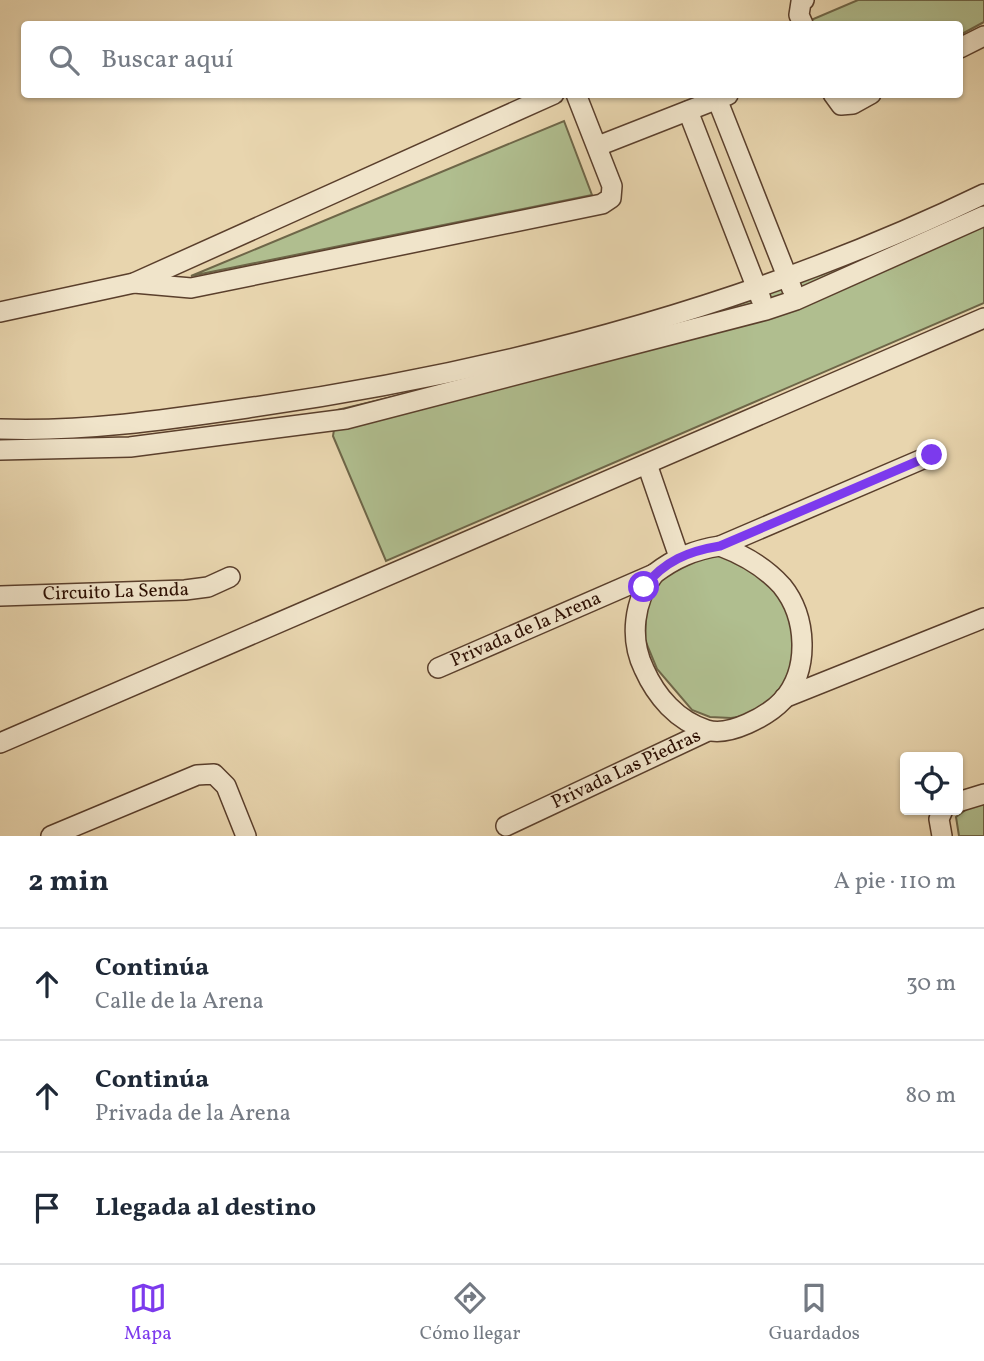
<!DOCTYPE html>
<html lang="es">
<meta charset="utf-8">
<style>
body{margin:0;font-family:Vollkorn,serif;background:#f6f6f7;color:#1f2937}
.controls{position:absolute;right:21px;bottom:21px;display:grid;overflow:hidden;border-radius:7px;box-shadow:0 2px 5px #0004}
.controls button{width:63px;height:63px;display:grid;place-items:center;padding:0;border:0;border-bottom:2px solid #e0e1e3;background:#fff;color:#1f2937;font:35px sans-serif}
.stop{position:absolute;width:21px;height:21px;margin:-16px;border:5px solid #7c3aed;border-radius:50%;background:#fff}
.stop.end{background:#7c3aed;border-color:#fff;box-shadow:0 2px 7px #0008}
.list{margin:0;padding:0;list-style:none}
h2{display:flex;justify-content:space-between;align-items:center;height:91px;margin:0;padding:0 28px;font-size:30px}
h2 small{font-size:23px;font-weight:400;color:#747a83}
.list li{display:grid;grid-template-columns:46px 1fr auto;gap:21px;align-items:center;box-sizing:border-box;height:112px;padding:0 28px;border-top:2px solid #e0e1e3}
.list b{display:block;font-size:26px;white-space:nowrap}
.list p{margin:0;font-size:23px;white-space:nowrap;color:#747a83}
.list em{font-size:23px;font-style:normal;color:#747a83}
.icon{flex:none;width:38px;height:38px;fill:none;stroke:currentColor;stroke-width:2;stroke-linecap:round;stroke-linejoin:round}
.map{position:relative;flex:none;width:984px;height:836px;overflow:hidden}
.search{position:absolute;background:#fff;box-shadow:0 2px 5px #0004;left:21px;right:21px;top:21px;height:77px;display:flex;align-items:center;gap:18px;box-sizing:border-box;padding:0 24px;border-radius:7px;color:#747a83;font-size:26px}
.sheet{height:427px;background:#fff}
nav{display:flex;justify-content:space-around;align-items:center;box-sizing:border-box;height:98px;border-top:2px solid #e0e1e3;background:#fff;font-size:19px;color:#747a83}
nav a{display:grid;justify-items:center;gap:4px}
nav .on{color:#7c3aed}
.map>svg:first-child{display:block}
.green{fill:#b0be8f;stroke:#6e6648;stroke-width:2}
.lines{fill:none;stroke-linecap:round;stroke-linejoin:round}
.street-casing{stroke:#5a3f2c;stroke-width:22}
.street{stroke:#f0e4ca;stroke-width:19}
.route{stroke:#7c3aed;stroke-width:9}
.labels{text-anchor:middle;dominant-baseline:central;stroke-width:7;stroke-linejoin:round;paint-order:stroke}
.street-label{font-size:19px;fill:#2b0d00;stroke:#f0e4ca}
</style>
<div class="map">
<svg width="984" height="836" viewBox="0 0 984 836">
<rect width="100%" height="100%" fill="#e8d5ae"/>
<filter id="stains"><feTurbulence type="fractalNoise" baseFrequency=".00286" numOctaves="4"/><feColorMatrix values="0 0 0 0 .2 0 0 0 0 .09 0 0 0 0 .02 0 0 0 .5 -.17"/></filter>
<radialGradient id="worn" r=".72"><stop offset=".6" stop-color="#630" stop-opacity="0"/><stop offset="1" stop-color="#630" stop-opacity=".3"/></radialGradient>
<g class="green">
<polygon points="858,0 984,0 984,22 960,35 960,24 813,24 811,20"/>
<polygon points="564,121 592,195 191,276"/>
<polygon points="984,199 984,303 386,561 333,436 337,410 633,340"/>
<polygon points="706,552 751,557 792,609 798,664 770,702 744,716 731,718 710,717 692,710 657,669 645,640 646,611 655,583"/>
<polygon points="975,803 984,805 984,836 959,836 956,817"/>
</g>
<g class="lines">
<g class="street-casing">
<g id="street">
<polyline points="803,24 799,15 801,2 804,0"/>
<polyline points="960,48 984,36"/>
<polyline points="833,94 841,105 853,104 871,94"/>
<polyline points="717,99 792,289"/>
<polyline points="688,111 761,299"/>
<polyline points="598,146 728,95"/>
<polyline points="134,283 191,288 602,204 611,198 612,186 576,94"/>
<polyline points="0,312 134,283 554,94"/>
<path d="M0,429C83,432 165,420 247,408C501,372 753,306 984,194"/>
<polyline points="0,450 130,447 346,419 766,310 796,300 984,216"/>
<polyline points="647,464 679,557"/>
<path d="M654,574C634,601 629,638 644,669C656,696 677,721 707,730C729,737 768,716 783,700C810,669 807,617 782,586C765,567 744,555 720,546"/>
<path id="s1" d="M0,596L185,590L208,587L230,577"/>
<path id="s2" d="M438,668L654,574C675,558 694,550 720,546L932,455"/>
<polyline points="784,698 984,618"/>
<polyline points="0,743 984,318"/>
<polyline points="958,802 984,794"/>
<path id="s3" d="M506,826L708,731"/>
<polyline points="51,836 197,775 214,774 226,786 246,836"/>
<polyline points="942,836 939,819 943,810"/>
</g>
</g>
<use href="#street" class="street"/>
</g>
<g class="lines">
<path class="route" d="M644,587C664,561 689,551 720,546L932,455"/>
</g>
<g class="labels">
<g class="street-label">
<text stroke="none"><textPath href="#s1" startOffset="116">Circuito La Senda</textPath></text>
<text stroke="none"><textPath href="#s2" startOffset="96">Privada de la Arena</textPath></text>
<text stroke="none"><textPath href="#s3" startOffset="133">Privada Las Piedras</textPath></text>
</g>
</g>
<rect width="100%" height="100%" filter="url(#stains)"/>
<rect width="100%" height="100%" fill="url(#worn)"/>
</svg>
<div class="controls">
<button><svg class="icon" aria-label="locate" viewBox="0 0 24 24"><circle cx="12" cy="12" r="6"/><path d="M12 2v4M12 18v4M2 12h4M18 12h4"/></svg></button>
</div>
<div class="stop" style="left:644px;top:587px"></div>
<div class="stop end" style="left:932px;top:455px"></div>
<div class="search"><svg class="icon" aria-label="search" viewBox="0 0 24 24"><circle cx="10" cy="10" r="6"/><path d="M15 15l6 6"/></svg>Buscar aquí</div>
</div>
<section class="sheet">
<h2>2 min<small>A pie · 110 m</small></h2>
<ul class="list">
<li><svg class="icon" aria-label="ahead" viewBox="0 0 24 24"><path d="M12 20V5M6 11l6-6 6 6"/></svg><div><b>Continúa</b><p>Calle de la Arena</p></div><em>30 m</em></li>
<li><svg class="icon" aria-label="ahead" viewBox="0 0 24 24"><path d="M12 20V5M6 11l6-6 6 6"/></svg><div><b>Continúa</b><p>Privada de la Arena</p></div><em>80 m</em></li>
<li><svg class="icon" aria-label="arrive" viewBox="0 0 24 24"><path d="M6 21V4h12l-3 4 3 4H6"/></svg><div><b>Llegada al destino</b></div></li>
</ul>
</section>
<nav>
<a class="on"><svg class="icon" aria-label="map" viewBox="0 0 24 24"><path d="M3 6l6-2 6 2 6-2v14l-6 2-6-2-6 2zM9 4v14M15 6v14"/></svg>Mapa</a>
<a><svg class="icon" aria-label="directions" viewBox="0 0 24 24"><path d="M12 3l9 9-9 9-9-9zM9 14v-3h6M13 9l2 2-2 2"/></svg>Cómo llegar</a>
<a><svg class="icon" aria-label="saved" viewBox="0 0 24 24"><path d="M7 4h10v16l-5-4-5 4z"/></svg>Guardados</a>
</nav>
